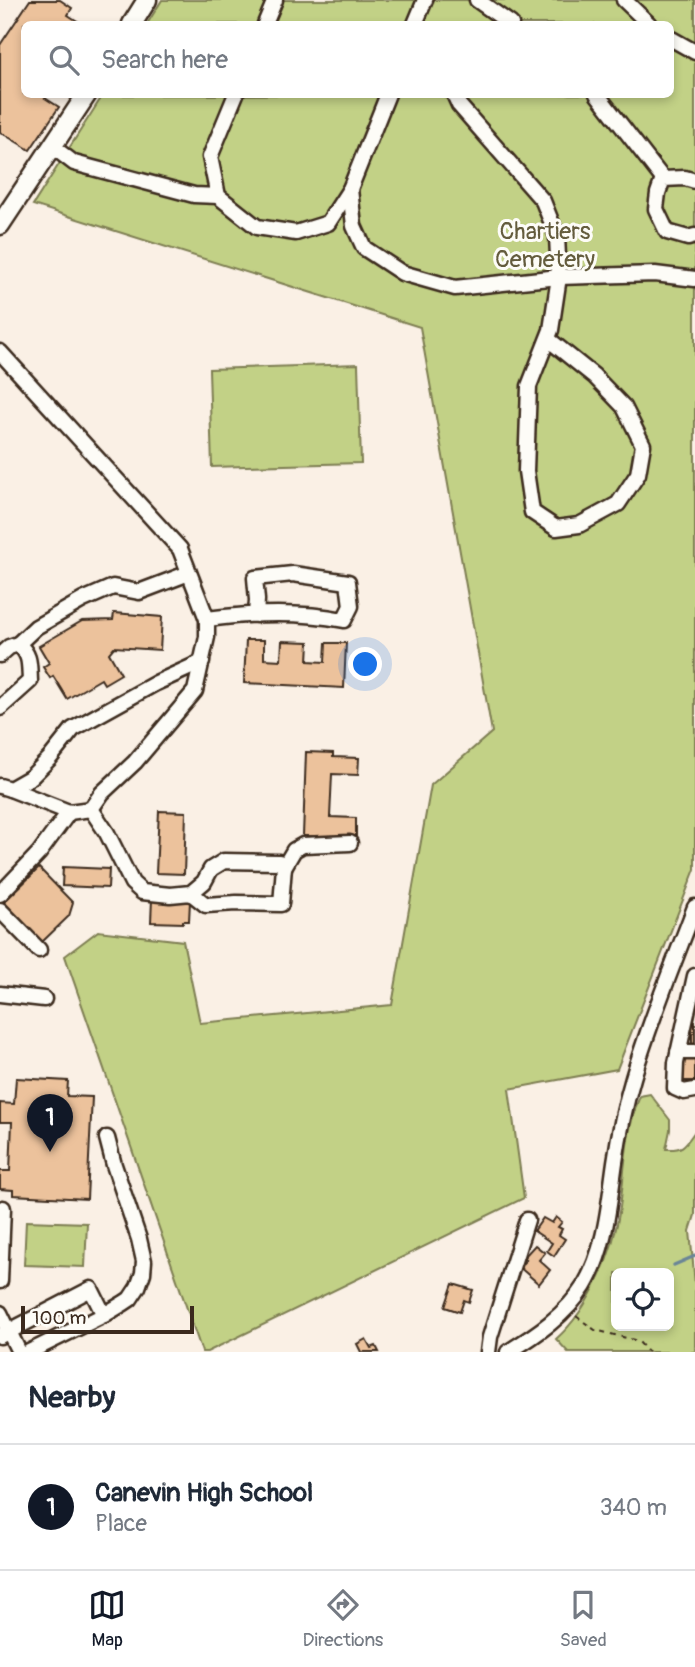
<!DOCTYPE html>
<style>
body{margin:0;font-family:Pangolin,sans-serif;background:#f6f6f7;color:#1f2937}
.controls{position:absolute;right:21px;bottom:21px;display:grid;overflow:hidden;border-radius:10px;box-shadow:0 4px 10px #0003}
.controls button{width:63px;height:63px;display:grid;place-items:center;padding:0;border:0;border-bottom:2px solid #e0e1e3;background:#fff;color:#1f2937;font:35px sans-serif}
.scale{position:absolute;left:21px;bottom:18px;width:173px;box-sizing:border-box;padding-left:7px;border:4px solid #3b2a1e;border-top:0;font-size:19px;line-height:24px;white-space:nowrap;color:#3b2a1e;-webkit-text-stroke:5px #fdfcf7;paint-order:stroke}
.you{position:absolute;left:366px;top:665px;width:24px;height:24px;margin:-18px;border:5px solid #fff;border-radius:50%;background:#1a73e8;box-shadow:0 0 0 10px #1a73e833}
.badge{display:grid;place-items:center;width:46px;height:46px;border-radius:50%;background:#111827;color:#fff;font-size:23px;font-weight:700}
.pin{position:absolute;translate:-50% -58px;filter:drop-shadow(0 2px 4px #0008)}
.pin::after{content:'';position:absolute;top:37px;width:24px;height:21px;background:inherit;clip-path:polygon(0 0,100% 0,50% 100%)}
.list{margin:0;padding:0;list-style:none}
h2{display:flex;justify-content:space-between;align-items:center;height:91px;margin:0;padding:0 28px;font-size:30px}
h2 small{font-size:23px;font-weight:400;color:#747a83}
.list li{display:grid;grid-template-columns:46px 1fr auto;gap:21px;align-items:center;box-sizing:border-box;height:126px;padding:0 28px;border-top:2px solid #e0e1e3}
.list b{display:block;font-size:26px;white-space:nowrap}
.list p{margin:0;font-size:23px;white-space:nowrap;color:#747a83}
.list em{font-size:23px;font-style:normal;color:#747a83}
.icon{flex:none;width:38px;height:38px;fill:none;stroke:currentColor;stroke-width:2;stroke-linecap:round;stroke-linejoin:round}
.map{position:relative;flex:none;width:695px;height:1352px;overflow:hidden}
.search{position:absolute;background:#fff;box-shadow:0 4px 10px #0003;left:21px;right:21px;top:21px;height:77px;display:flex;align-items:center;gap:18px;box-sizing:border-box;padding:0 24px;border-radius:10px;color:#747a83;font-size:26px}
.sheet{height:217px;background:#fff}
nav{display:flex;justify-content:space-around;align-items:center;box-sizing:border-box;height:98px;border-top:2px solid #e0e1e3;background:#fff;font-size:19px;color:#747a83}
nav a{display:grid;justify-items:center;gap:4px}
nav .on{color:#111827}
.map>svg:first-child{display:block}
.green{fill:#c2d186;stroke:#7e7e52;stroke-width:2;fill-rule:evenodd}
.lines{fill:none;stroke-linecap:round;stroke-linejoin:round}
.stream{stroke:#6a8597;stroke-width:3.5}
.building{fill:#ecc29c;stroke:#3b2a1e;stroke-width:2}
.minor-casing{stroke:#3b2a1e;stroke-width:19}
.major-casing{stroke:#3b2a1e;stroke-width:23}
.path{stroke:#3b2a1e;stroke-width:2;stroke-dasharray:5 5;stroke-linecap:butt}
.minor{stroke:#fdfcf7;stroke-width:14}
.major{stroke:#fdfcf7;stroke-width:18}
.labels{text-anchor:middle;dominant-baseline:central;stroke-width:6;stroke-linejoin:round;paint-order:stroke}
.park-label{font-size:24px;fill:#645c3d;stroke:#fdfcf7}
</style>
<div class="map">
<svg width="695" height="1352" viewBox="0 0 695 1352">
<rect width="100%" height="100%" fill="#faf0e5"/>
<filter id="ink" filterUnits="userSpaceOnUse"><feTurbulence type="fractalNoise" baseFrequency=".0143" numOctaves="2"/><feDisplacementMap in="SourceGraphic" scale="14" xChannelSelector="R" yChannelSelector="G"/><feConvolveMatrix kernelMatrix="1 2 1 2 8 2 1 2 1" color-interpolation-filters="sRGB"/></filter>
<g filter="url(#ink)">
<g class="green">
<polygon points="162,0 695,0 695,869 617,1069 509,1089 524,1198 207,1352 202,1352 65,956 98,931 183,941 200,1023 392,1005 431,785 492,732 420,327 33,205 103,95 670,94 670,24 147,24"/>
<polygon points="358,364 361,463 212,467 209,369"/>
<path d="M650,1094L670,1120V1130L666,1149C684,1150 685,1145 695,1131V1215L690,1231L695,1285V1352H568L556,1339C590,1309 614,1252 620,1207C625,1170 625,1131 640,1096ZM616,1273H669V1326H616Z"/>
<polygon points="26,1221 87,1223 85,1267 24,1265"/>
</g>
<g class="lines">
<polyline class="stream" points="674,1265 695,1256"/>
</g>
<g class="building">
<polygon points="30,0 60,0 72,8 68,15 82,24 24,24 24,94 48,94 45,98 59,107 30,150 0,132 0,45"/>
<polygon points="114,613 162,617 160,650 114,647 109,653 121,674 104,684 101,679 67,699 53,676 50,678 43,667 49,663 39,646 82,621 113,620"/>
<polygon points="246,640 264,640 264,659 281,660 282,641 309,642 308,661 325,662 326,643 346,643 344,688 244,683"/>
<polygon points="306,752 333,753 333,757 359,758 358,775 332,774 330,817 356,818 356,836 303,836"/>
<polygon points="159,811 186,812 184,874 156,873"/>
<polygon points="63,867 109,869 108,888 62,886"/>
<polygon points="39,868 73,903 69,916 40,944 2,904"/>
<polygon points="152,899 190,901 189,921 183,921 183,923 151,922"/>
<rect x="692" y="1021" width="3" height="24"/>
<rect x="680" y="1057" width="15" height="24"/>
<polygon points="16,1078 68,1081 67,1096 92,1097 87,1199 13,1195 13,1190 0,1189 0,1171 10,1171 12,1122 0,1122 0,1103 14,1104"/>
<polygon points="556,1217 562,1222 558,1227 562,1229 559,1235 565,1239 554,1256 547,1251 552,1243 534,1231 543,1218 552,1223"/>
<polygon points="535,1245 545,1253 539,1260 550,1270 539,1284 519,1267 526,1260 523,1258"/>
<polygon points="453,1284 473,1290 469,1302 464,1300 460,1312 445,1307"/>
<polygon points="366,1339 371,1348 376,1346 379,1352 361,1352 357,1344"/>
</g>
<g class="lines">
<g class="minor-casing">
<g id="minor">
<polyline points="477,0 511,24"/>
<polyline points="624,0 649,24"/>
<polyline points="265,24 275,0"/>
<polyline points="415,24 425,0"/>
<polyline points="670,38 695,52"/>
<polyline points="236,94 210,157 218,196 257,227 296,233 328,223 350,189 388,94"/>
<polyline points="454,94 459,105 543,201 557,236 559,277 551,330 529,386 526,471 532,512 556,528 579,525 618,504 638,474 643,445 624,407 594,376 548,339"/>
<polyline points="597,94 663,179"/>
<polyline points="53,147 74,163 194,195 218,196"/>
<polyline points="695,181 685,178 663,179 658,193 656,209 667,232 688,238 695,236"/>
<polyline points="350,189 354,226 364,248 402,273 455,288 559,277 655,274 695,279"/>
<polyline points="0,352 180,549 207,619 207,637 195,691 135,762 102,793 91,809 69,812 10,789"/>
<path d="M207,619C252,613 299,611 344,620L351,606L348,582L293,574L255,578L257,600L256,615"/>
<polyline points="18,644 36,627 83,600 113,587 139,592 189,573"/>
<path d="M0,655L9,647L18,644C31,655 29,664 30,681L0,708"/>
<polyline points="0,786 10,789 31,777 50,758 73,729 156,683 202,662"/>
<polyline points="91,809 107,833 132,883 142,892 170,895 191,893 204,882 211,869 224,861 279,862 284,867 281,904 236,903 206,905 191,893"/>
<polyline points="284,867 294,850 303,845 350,843"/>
<polyline points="0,894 39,853 69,812"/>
<polyline points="0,910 39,950"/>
<polyline points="695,976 676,1063 675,1088 684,1092 695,1090"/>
<polyline points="0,994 44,999"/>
<polyline points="678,1052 695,1052"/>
<polyline points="0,1281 3,1208"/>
<polyline points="0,1313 19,1352"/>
<polyline points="0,1336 91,1289 104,1315"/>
<polyline points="29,1352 104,1315 124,1303 130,1299 138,1287 143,1273 144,1261 139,1239 114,1165 107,1138"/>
<polyline points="488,1352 490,1337 527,1220"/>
<path d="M508,1352C536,1335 566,1315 584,1286C606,1249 609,1203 615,1162C619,1134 625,1105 633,1078C650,1020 674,963 695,907"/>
</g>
</g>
<g class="major-casing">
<g id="major">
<polyline points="132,24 147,0"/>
<polyline points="0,225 87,94"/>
</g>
</g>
<polyline class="path" points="576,1316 595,1330 638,1341 648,1352"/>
<use href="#minor" class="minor"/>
<use href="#major" class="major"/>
</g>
</g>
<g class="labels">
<g class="park-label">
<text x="545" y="231">Chartiers<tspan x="545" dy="28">Cemetery</tspan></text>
</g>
</g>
</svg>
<div class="controls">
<button><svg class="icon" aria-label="locate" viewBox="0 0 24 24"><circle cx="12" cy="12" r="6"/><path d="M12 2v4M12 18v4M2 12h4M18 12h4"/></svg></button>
</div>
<div class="scale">100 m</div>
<div class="you"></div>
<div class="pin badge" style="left:50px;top:1152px">1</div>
<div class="search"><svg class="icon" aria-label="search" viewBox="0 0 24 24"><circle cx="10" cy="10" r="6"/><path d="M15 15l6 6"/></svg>Search here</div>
</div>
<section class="sheet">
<h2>Nearby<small></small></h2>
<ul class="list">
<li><span class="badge">1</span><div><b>Canevin High School</b><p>Place</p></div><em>340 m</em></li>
</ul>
</section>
<nav>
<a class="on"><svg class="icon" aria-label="map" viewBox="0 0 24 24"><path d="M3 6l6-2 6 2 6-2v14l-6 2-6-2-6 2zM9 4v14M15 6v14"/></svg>Map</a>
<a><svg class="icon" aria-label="directions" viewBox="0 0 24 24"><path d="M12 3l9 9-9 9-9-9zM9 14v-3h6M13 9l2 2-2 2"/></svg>Directions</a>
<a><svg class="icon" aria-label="saved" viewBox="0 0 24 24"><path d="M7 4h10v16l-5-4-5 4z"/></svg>Saved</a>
</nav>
